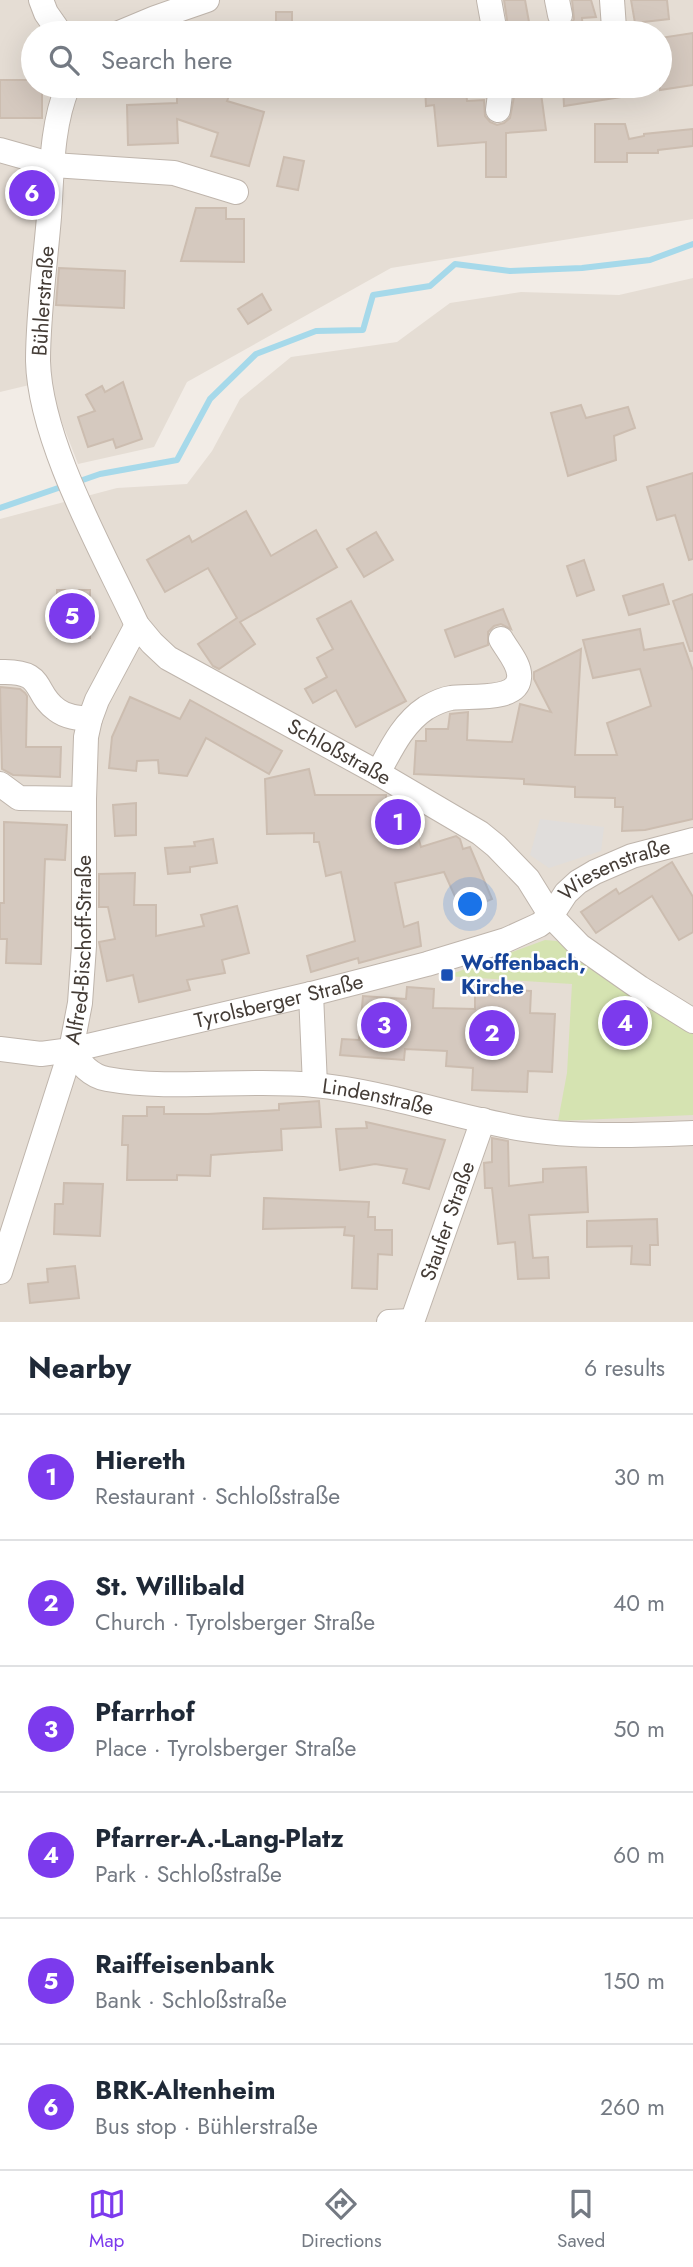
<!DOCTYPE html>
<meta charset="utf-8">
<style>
body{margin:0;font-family:Jost,sans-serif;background:#f2f2f3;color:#1f2937}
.you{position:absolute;left:471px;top:905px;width:24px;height:24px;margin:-18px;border:5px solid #fff;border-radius:50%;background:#1a73e8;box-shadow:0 0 0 10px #1a73e833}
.badge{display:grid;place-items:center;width:46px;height:46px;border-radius:50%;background:#7c3aed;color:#fff;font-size:23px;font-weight:700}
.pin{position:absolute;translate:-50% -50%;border:4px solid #fff;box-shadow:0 2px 7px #0006}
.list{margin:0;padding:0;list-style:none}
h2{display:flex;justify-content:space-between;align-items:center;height:91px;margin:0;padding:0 28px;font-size:30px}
h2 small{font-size:23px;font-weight:400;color:#747a83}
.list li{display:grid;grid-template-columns:46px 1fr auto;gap:21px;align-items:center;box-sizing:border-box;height:126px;padding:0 28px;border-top:2px solid #e0e1e3}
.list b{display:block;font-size:26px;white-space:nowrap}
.list p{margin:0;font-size:23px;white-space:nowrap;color:#747a83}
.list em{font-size:23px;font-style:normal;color:#747a83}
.icon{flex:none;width:38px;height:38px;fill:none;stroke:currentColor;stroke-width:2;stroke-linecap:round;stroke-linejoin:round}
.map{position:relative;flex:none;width:693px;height:1322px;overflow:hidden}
.search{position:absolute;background:#fff;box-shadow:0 7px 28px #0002;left:21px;right:21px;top:21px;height:77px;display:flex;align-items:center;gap:18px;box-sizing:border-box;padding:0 24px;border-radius:38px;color:#747a83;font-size:26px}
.sheet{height:847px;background:#fff}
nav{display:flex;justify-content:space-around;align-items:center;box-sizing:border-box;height:98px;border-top:2px solid #e0e1e3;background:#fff;font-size:19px;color:#747a83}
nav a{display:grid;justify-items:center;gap:4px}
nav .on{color:#7c3aed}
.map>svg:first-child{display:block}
.residential{fill:#e5ddd4;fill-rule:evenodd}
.green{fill:#d5e3b1}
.parking{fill:#e0dddb}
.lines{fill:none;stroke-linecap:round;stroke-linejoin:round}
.stream{stroke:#a6d9ea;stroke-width:6}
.building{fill:#d5c9bf;stroke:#ccbdb0;stroke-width:2}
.minor-casing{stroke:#bfb5ac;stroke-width:26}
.minor{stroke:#fff;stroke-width:24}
.transit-dot{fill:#1a4fb4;stroke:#fff;stroke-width:2.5}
.labels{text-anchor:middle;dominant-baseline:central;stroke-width:5;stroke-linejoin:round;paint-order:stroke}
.street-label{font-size:21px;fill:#443c36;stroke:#fff}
.transit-label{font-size:21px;font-weight:bold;fill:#164399;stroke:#fff;text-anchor:start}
</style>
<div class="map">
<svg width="693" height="1322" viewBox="0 0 693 1322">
<rect width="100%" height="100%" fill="#f2ece6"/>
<g class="residential">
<path d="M0,0H693V219L391,268L187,382L154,447L78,464L46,381L0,392ZM33,33H660V86H33Z"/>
<polygon points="693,278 693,1322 0,1322 0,519 117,488 187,484 212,451 240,399 291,357 397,342 450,303 521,292 619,295"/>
</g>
<polygon class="green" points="545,940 557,941 693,1033 693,1115 558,1121 567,1073 572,984 446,976"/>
<polygon class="parking" points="540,819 604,827 601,851 549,868 530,855"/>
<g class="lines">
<g class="stream">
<polyline points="74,483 100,474 177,460 210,399 256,354 316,331 363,330 373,295 430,286 455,264 510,271 582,268 650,260 693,244"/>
<polyline points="0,508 64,486"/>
</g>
</g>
<g class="building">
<polygon points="504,0 525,0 531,33 509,33"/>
<polygon points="572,0 591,0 596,17 582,18 583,33 563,33 563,30 570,26 574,19"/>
<polygon points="631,0 667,0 669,19 635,23"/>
<rect x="276" y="12" width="16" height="21"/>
<polygon points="693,33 693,85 660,90 660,38"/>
<polygon points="0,80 33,80 33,86 42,86 42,118 0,118"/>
<polygon points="213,86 231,91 227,101 264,112 249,166 211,156 218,133 177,119 178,143 128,145 127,105 177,103 177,93 211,92"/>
<polygon points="425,86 448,86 449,93 466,91 467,101 484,100 485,116 490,122 497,125 504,123 510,118 516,86 540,86 546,130 506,133 506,177 486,177 486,142 438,146 434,105 426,106"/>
<polygon points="563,86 627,86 628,96 564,106"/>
<polygon points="595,124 625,124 629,139 644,136 644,134 693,129 693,146 658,150 658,153 627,153 627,162 595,162"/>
<polygon points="284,157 304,161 298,190 277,186"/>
<polygon points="196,208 226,208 226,219 244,219 244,262 181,261"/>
<polygon points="59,268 125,271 124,308 56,305"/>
<polygon points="262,294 271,310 248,324 238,309"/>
<polygon points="123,382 142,439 116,448 113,439 88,447 78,417 95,411 86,395 102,386 105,392"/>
<polygon points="581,405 586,418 628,407 635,428 614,436 616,460 568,476 551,413"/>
<polygon points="693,473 693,559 689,560 675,515 657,520 647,487"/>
<polygon points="246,511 271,556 316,530 337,567 240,622 255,644 219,669 213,666 198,644 237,618 208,568 165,592 147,560 189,536 192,542"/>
<polygon points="376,532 393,560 364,577 347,549"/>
<polygon points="584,560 594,590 577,596 567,566"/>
<polygon points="663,584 669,604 629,615 623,596"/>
<rect x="57" y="590" width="33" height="48"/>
<polygon points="693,594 693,651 690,651 673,601"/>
<polygon points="351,601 406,701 356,727 336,690 313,703 305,689 327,677 317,658 333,649 317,619"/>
<polygon points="503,609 511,629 501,624 494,626 488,632 488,645 455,657 445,630"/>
<polygon points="640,629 644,650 683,643 693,671 693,819 645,830 622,831 623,807 615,807 615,798 575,797 575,787 524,784 524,779 414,774 416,741 426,741 426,729 448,729 450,714 468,712 467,740 512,742 520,704 551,712 534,679 534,672 581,649 575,755 617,755 607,723 651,706 640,669 593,678 583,640"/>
<polygon points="0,687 20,689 25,693 27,696 26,747 61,747 60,777 13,775 2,769"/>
<polygon points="130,697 180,719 190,700 282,751 269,774 206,738 187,776 159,773 158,760 137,761 136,771 109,768 112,737"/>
<polygon points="309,769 315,795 386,795 387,842 417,834 421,847 456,836 460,839 463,849 470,847 492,899 462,912 444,872 395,883 404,927 418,922 421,946 359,963 358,958 311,972 307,956 355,941 341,872 326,876 319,842 314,842 314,833 267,834 265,779"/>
<polygon points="136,803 136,835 115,836 113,805"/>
<polygon points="4,822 67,825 65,860 45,859 41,964 6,963 7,939 0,939 0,903 4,903"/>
<polygon points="213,839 217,863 190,867 190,872 168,874 165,848 195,846 194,842"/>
<polygon points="672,862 693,897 693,932 679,940 652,896 596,933 581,912 616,889 619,894"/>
<polygon points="135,873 134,905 156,905 156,936 204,926 201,915 237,906 249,953 222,960 225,973 187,980 190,990 139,1002 133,975 107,981 99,942 115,939 108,907 99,907 99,874"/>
<polygon points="407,987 434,989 433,1008 475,1009 475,988 531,991 530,1013 555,1014 552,1072 528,1071 527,1092 472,1090 473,1068 446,1066 447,1051 405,1049 404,1060 340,1055 342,1039 359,1040 363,996 406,999"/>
<polygon points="319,1101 321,1127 281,1129 282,1150 211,1155 210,1176 177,1175 177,1180 127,1180 128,1145 122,1145 123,1116 147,1116 147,1107 164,1107 164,1114 208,1114 279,1110 279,1104"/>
<polygon points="366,1122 445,1140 429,1189 403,1183 407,1169 375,1164 340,1170 336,1129 367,1128"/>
<polygon points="492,1138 508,1141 509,1186 543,1182 543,1169 586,1167 588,1212 529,1215 533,1258 548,1257 549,1278 518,1279 515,1242 498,1244 492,1188 485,1188 484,1163 492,1162"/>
<polygon points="64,1183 103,1184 100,1236 54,1234 55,1204 63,1204"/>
<polygon points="264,1198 369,1202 368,1217 375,1217 375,1230 392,1230 392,1255 378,1254 377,1289 352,1288 354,1236 344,1235 345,1227 263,1229"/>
<polygon points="657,1219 658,1245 650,1245 650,1265 631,1264 632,1246 587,1247 587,1221"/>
<polygon points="75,1266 79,1298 30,1303 28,1284 48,1282 47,1269"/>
</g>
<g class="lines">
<g class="minor-casing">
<g id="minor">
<polyline points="41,0 46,13 60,33"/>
<polyline points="489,0 495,33"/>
<polyline points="557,0 560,15"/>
<polyline points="612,0 614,28"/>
<polyline points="119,33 155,18 207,0"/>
<path id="s1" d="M68,86C51,126 52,174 49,217C45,265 38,314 38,361C40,442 103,552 137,625L152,643L168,658L378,773L480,833L496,846L528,879L551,916L580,946L640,988L693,1021"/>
<polyline points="498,110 501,86"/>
<polyline points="0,150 53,165 174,173 236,192"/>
<path d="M0,672C47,670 32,693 57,710C66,717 78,718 90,719"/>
<path d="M378,773C391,749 403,723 426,708C433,704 444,699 451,698C468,695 517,702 519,678C521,665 507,650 501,639"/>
<polyline points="0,784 19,798 84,799"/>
<polyline points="311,994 315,1085"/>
<path id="s2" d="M0,1049L41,1054L71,1050L311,994L427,964L506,940L539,925L551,916L566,893L578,882L595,872L632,856L693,840"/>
<path id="s3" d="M71,1050C81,1064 90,1076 107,1079C174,1091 247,1078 315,1085C385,1092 453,1117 523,1129C579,1138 636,1135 693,1133"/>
<path id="s4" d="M0,1272L71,1050L80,1003L84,946V799L86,737L90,719L97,700L137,625"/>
<polyline points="389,1322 412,1321"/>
<path id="s5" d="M412,1322L483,1120"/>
</g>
</g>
<use href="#minor" class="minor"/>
</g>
<rect class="transit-dot" x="440" y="968" width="14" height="14" rx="3.5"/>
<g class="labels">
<g class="street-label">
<text transform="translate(43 301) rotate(-86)">Bühlerstraße</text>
<text stroke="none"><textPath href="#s1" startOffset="802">Schloßstraße</textPath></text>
<text stroke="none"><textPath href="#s2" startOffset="654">Wiesenstraße</textPath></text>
<text stroke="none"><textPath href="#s4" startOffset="334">Alfred-Bischoff-Straße</textPath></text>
<text stroke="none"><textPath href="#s2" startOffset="285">Tyrolsberger Straße</textPath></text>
<text stroke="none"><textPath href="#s3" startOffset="320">Lindenstraße</textPath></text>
<text stroke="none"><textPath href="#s5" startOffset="107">Staufer Straße</textPath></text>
</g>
<g class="transit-label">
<text x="461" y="963">Woffenbach,<tspan x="461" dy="24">Kirche</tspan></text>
</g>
</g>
</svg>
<div class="you"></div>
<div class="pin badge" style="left:398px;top:822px">1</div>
<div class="pin badge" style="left:492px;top:1033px">2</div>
<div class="pin badge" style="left:384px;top:1025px">3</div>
<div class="pin badge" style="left:625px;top:1023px">4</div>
<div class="pin badge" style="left:72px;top:616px">5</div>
<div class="pin badge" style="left:32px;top:193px">6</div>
<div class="search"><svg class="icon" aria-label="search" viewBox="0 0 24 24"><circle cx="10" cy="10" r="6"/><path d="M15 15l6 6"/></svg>Search here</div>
</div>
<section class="sheet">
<h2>Nearby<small>6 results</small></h2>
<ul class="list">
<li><span class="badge">1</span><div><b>Hiereth</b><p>Restaurant · Schloßstraße</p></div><em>30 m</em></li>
<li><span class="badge">2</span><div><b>St. Willibald</b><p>Church · Tyrolsberger Straße</p></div><em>40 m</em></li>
<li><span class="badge">3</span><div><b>Pfarrhof</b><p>Place · Tyrolsberger Straße</p></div><em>50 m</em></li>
<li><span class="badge">4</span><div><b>Pfarrer-A.-Lang-Platz</b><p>Park · Schloßstraße</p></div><em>60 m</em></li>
<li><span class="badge">5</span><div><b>Raiffeisenbank</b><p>Bank · Schloßstraße</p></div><em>150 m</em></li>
<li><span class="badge">6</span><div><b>BRK-Altenheim</b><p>Bus stop · Bühlerstraße</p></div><em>260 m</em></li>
</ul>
</section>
<nav>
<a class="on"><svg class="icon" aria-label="map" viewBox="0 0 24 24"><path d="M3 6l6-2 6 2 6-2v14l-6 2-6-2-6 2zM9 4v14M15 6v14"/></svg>Map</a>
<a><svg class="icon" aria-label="directions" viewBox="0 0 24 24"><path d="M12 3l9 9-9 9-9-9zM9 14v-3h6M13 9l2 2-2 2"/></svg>Directions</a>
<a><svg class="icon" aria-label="saved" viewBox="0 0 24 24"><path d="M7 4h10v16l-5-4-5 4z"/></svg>Saved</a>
</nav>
